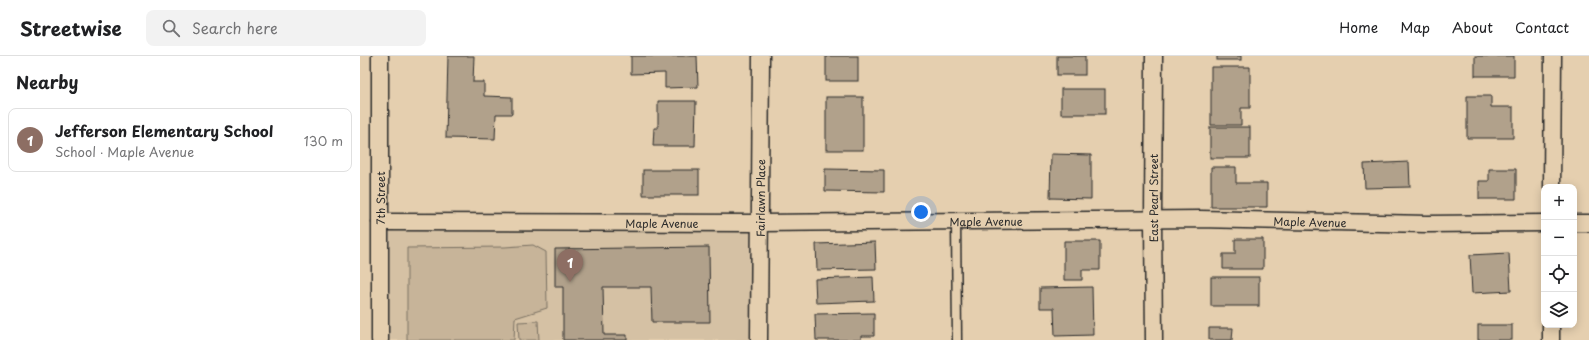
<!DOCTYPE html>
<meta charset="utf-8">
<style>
body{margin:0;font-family:"Playpen Sans",sans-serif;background:#f2f2f2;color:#202124}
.controls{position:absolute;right:12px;bottom:12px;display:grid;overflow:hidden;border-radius:8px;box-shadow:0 2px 10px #0003}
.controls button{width:36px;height:36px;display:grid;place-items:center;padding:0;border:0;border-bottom:1px solid #e0e0e0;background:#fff;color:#202124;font:20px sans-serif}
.you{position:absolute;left:561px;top:156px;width:14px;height:14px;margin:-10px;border:3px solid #fff;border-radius:50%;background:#1a73e8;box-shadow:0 0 0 6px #1a73e833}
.badge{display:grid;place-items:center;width:26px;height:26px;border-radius:50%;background:#c8321e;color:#fff;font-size:13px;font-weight:700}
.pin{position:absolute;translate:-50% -33px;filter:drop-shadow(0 1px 2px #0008)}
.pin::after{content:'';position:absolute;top:21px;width:14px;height:12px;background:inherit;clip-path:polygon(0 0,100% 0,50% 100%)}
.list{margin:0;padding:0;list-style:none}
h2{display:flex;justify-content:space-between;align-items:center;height:52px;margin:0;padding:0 16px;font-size:17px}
h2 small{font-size:13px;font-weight:400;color:#757577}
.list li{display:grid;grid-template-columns:26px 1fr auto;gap:12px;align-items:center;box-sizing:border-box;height:64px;margin:0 8px 8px;padding:0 8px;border:1px solid #e0e0e0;border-radius:8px}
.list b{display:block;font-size:15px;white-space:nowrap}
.list p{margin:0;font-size:13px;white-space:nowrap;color:#757577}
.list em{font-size:13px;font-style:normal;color:#757577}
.icon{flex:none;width:22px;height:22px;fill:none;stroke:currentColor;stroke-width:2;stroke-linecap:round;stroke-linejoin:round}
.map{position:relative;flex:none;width:1229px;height:284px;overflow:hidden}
header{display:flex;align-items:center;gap:24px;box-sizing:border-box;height:56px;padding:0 20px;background:#fff;border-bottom:1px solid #e0e0e0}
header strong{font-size:19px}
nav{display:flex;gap:22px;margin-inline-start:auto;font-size:14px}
.search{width:280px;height:36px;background:#f2f2f2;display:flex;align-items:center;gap:10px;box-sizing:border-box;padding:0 14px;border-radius:8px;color:#757577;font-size:15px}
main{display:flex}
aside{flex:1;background:#fff}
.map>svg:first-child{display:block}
.built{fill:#d5c1a4}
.green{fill:#c7b499;stroke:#797062}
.building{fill:#b1a18b;stroke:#2b2b2b}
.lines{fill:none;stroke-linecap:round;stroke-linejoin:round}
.lane-casing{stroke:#2b2b2b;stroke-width:11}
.street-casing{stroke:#2b2b2b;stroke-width:19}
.lane{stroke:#e5cfaf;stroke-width:8}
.street{stroke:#e5cfaf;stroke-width:16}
.labels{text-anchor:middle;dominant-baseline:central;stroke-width:3;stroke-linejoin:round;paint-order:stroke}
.street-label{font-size:11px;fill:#2b2b2b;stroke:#e5cfaf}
</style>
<header>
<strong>Streetwise</strong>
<div class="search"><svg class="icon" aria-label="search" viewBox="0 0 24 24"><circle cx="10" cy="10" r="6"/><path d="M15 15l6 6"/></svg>Search here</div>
<nav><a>Home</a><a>Map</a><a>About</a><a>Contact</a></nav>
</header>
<main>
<aside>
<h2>Nearby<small></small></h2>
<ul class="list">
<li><span class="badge" style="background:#8d6e63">1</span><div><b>Jefferson Elementary School</b><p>School · Maple Avenue</p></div><em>130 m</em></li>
</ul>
</aside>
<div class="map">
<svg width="1229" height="284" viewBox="0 0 1229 284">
<rect width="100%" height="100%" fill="#e5cfaf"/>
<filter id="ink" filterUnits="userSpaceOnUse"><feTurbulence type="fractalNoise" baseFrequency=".025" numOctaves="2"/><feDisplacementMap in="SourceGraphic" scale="8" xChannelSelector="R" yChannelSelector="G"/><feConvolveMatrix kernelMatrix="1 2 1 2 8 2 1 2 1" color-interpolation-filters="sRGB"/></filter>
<g filter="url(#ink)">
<polygon class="built" points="20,166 400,167 399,284 20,284"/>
<g class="green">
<polygon points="173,189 186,196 187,252 155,262 154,284 47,284 47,192 145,191"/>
<polygon points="178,265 179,284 159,284 158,266"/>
</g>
<g class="building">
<polygon points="88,0 114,0 113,26 124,26 124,40 152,41 152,58 136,58 135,83 86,82"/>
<polygon points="271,0 337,0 338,31 305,32 305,17 271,18"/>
<rect x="466" y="0" width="32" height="25"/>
<rect x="697" y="0" width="28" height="19"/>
<rect x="857" y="0" width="24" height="4"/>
<rect x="1115" y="0" width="39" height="20"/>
<polygon points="851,11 890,11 890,52 881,52 881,69 851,69"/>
<rect x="701" y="33" width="44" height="25"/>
<polygon points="1107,40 1131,40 1131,51 1153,51 1153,82 1107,82"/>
<rect x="466" y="41" width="37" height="53"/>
<polygon points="298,45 336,45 335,90 293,90 294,72 298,72"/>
<rect x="850" y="71" width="40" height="31"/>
<polygon points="691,98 731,99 731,143 690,142"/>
<polygon points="1049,106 1050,131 1005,132 1004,108"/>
<polygon points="851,111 876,111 876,127 907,127 907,151 851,151"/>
<polygon points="465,113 524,114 524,136 465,135"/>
<polygon points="1129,113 1156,113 1156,143 1119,143 1119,125 1129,125"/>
<rect x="283" y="114" width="56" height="25"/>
<polygon points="875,183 903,183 903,213 863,213 863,198 875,198"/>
<polygon points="704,185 740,185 740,214 722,214 722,224 704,224"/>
<polygon points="515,186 516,213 457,214 456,188"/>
<polygon points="349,191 350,266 292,266 291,231 243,231 244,279 267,279 267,284 203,284 203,231 195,231 195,193"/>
<polygon points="1149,197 1151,235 1112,237 1110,199"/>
<polygon points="513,221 514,245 456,247 455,223"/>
<rect x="851" y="221" width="48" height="29"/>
<polygon points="732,231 733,279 695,280 694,252 680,252 680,232"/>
<polygon points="514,257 514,280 501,280 501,284 456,284 455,258"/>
<rect x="1118" y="269" width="34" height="15"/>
<polygon points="849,272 873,272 872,284 849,284"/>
</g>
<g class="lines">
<g class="lane-casing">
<polyline id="lane" points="596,164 597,284"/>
</g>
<g class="street-casing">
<g id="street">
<polyline points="794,0 793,163 794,284"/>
<polyline points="1192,131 1193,0"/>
<path id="s1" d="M20,166L400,167L840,163L1067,168L1184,167"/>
<polyline points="1214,167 1229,167"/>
<polyline points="20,284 20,0"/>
<path id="s2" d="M399,284L401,0"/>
<polyline points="1191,284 1191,269"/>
</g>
</g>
<use href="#lane" class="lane"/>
<use href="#street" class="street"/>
</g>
</g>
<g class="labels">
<g class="street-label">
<text transform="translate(20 142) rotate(-90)">7th Street</text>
<text stroke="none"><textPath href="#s2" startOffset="142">Fairlawn Place</textPath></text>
<text transform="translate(793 142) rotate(-90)">East Pearl Street</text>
<text stroke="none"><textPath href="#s1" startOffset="606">Maple Avenue</textPath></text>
<text stroke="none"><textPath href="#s1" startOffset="930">Maple Avenue</textPath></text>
<text stroke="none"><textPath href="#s1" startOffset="282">Maple Avenue</textPath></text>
</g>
</g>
</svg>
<div class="controls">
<button>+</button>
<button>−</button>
<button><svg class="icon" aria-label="locate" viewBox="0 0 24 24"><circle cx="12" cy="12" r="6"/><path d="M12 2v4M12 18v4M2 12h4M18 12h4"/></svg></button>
<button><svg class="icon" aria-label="layers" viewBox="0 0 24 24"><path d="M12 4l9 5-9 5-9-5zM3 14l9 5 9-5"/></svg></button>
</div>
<div class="you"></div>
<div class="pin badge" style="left:210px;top:226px;background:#8d6e63">1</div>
</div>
</main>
